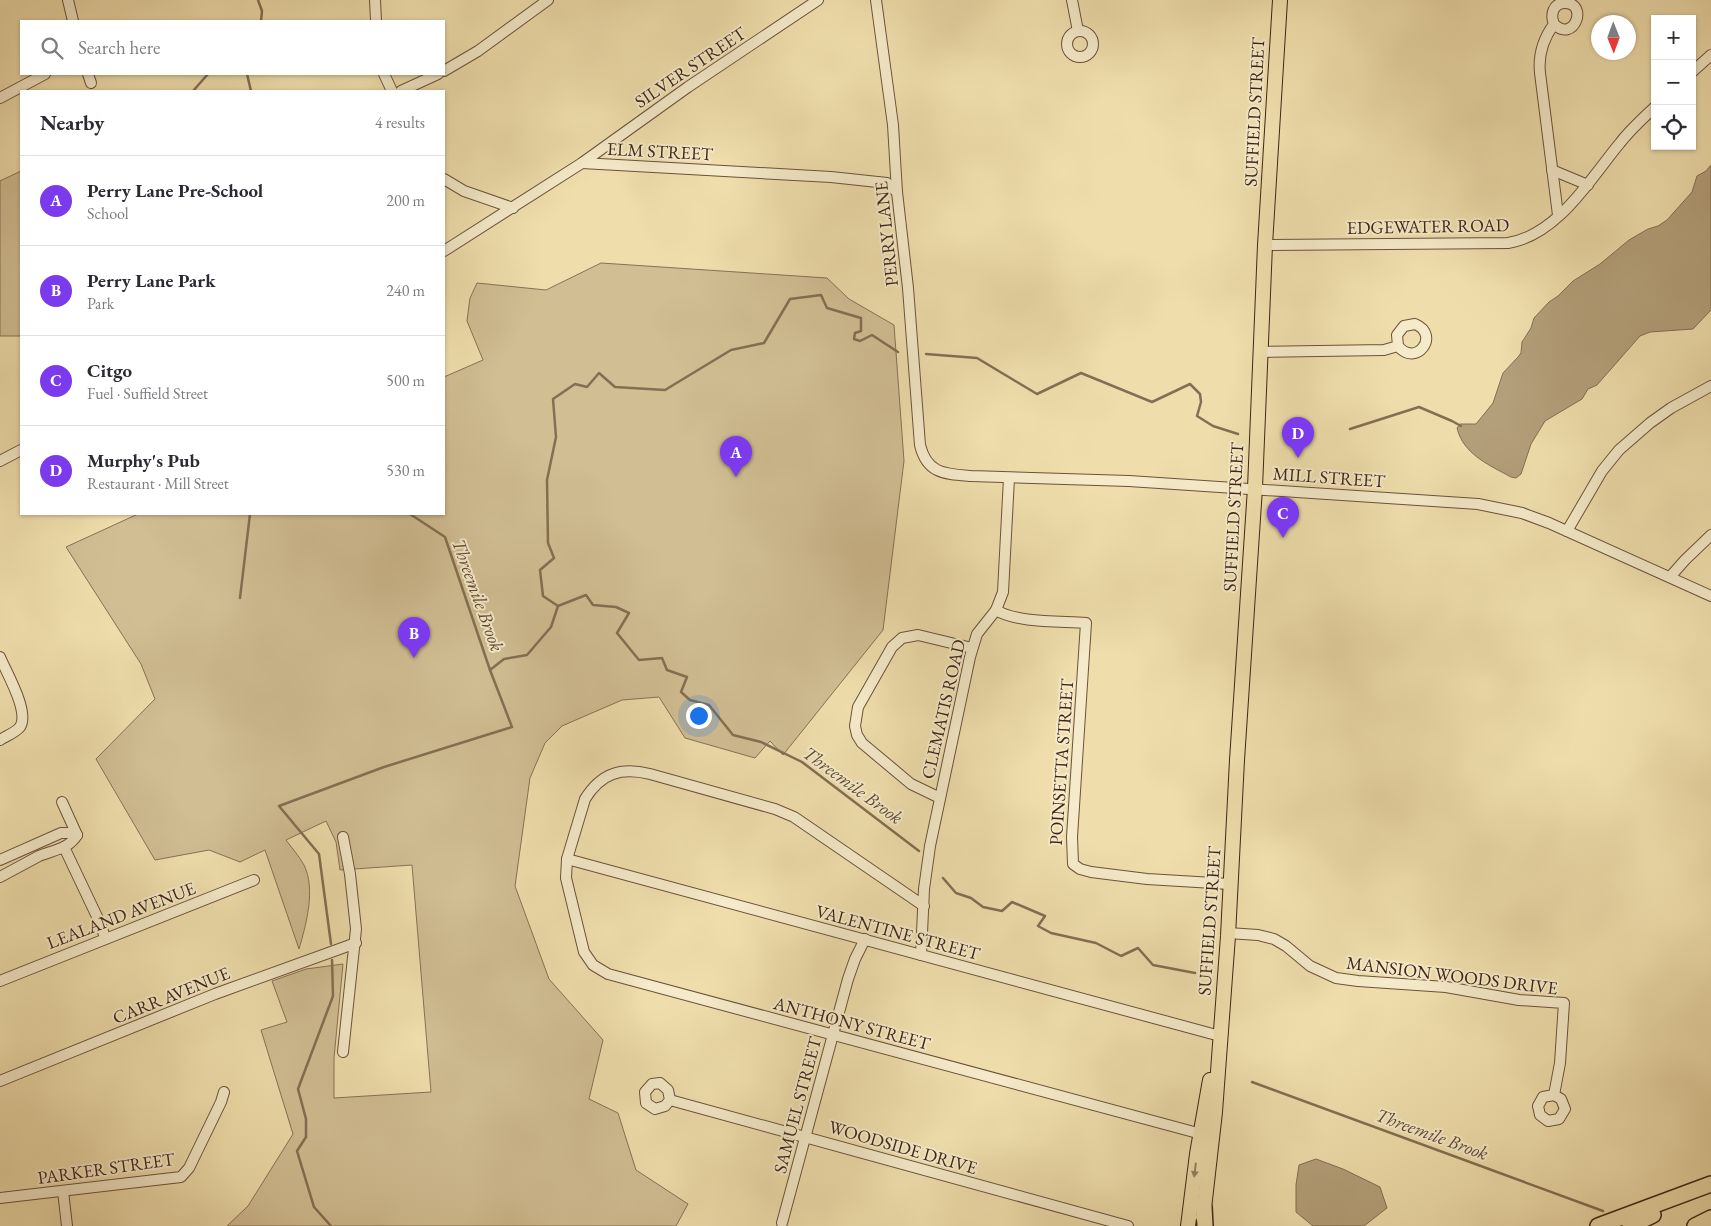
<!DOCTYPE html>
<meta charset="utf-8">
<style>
body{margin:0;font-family:"EB Garamond",serif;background:#f7f7f7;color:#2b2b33}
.controls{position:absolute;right:15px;top:15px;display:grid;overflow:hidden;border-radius:0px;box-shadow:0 1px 4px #0004}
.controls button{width:45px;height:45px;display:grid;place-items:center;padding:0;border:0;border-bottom:1px solid #e1e1e2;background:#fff;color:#2b2b33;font:25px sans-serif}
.compass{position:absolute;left:1591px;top:15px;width:45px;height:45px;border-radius:50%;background:#fff;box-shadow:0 1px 4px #0004;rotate:179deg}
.you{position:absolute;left:698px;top:715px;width:18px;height:18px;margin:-12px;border:4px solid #fff;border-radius:50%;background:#1a73e8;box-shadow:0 0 0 8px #1a73e833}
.badge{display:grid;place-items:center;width:32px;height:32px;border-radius:50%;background:#7c3aed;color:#fff;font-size:16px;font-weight:700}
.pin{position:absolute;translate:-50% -41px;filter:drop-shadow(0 1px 2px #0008)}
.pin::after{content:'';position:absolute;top:26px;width:18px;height:15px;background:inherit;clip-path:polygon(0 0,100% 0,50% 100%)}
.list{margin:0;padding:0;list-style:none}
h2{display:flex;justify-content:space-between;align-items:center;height:65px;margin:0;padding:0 20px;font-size:21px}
h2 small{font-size:16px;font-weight:400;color:#7c7c81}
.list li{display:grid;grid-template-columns:32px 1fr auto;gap:15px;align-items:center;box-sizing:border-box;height:90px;padding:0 20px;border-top:1px solid #e1e1e2}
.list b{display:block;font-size:19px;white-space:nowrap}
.list p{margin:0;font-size:16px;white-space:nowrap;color:#7c7c81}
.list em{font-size:16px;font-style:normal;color:#7c7c81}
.icon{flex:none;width:28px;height:28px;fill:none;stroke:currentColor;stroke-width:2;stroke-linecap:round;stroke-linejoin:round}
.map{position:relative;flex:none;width:1711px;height:1226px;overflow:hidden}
.search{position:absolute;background:#fff;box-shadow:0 1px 4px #0004;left:20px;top:20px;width:425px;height:55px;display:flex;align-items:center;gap:12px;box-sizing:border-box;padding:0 18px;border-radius:0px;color:#7c7c81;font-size:19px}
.panel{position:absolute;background:#fff;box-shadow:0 1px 4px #0004;left:20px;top:90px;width:425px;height:425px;border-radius:0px}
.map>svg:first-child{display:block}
.green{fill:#d1be93;stroke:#887156}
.water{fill:#b39f7a;stroke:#856e53}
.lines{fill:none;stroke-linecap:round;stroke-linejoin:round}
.stream{stroke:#856e53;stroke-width:2.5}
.minor-casing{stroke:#6b523d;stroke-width:12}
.major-casing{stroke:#3f2418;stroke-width:16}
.highway-casing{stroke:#3f2418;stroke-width:18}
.minor{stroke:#f5eac9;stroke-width:10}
.major{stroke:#efdeac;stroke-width:14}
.highway{stroke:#efdeac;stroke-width:15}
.oneway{fill:#978162}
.labels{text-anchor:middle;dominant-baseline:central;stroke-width:4;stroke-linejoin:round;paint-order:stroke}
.street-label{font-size:18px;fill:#3f2418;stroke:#f5eac9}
.water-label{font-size:19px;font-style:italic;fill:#624935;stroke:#f5eac9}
</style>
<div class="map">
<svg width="1711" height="1226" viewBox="0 0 1711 1226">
<rect width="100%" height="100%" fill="#efdeac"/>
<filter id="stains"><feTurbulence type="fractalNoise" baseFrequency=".004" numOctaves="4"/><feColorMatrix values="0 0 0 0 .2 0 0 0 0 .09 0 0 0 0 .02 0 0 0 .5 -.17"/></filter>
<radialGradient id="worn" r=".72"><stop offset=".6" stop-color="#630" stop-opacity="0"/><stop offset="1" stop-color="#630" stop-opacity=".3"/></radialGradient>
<g class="green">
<polygon points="21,171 21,336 0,336 0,181"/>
<path d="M601,263L827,278L849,299L894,325L904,461L883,630L783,755L770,741L755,758L685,738L659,697L622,700L562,726L545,743L530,778L515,886L549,979L603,1040L589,1099L618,1113L636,1170L688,1204L676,1226H227L248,1206L293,1134L261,1030L287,1022L272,981L306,969L343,964L334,1058V1098L431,1092L412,865L340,870L336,842L326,821L286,840C292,848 299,856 304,865C316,889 306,925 299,949L265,850L240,862L209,850L155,860L96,759L155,699L141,664L66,547L138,514H444V377L483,360L467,321L470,298L477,283L546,290Z"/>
</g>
<g class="water">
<path d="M1711,165V310L1693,329L1650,332L1640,336L1597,385L1588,389L1582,399L1545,421L1531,444L1521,474L1516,478L1511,477C1489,465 1463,454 1457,428L1460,424H1476L1493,403L1503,373L1518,357L1521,353L1522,342L1531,328L1534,318L1549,302L1558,296L1573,281L1600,264L1629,240L1648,229L1658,226L1667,220L1692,192L1697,176L1706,171Z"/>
<polygon points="1316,1159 1343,1169 1380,1187 1387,1208 1364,1226 1313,1226 1296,1212 1296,1185 1299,1165"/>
</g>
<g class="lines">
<g class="stream">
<polyline points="258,0 262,11 261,21"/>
<polyline points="247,74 251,91"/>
<polyline points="193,91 208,74"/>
<polyline points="926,354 977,358 1037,394 1081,373 1152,402 1190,384 1200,394 1201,402 1197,416 1213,426 1238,434"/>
<polyline points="1350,429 1419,407 1452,421 1461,426"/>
<polyline points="410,514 445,537 490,670 504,659 527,655 551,627 558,606 586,595 593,605 616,607 629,613 617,633 639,660 662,658 667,670 687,677 681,692 690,700 709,705 733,735 761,742 802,762 919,851"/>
<polyline points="240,598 250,514"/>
<polyline points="558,606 543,596 540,570 554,558 548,543 547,480 556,437 553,399 575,384 587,387 599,373 615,387 665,390 731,350 764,343 790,299 821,295 827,308 861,318 861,331 855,333 854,339 860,341 872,335 898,352"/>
<polyline points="943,878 956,893 971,898 983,907 1002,911 1012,902 1045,916 1038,926 1051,933 1096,943 1121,956 1138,948 1153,965 1195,973"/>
<polyline points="331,944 319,854 279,806 384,767 512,727 490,670"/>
<polyline points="1252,1082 1603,1211"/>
<polyline points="331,1226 314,1207 297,1151 306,1137 306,1119 298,1089 333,996 332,960"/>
</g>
<g class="minor-casing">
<g id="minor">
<polyline points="68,0 73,21"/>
<polyline points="375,0 376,21"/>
<path d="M876,0L893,125L897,192L908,288L920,445C927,474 945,474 971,476L1129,481L1478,504L1522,513L1549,523L1711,596"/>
<polyline points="1072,0 1078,31"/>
<path d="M1554,24C1550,15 1553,3 1565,3C1589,3 1574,44 1554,24C1543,39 1538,54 1540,73L1558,215"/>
<circle cx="1080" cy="44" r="13"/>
<polyline points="444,71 478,51 548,0"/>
<polyline points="1692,72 1711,55"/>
<polyline points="88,74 91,83"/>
<polyline points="384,74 392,91"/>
<polyline points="401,91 438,74"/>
<polyline points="0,98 45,74"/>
<polyline points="582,163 831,177 887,183 897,192"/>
<polyline points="1552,170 1588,185"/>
<polyline points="444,179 464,191 513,208"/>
<path d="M1265,245L1508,243C1558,235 1590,179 1620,143C1630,130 1643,118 1655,107"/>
<polyline points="444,251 582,163 688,87 818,0"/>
<path d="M1260,352L1384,350L1398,346C1416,368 1441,335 1415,324L1404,326L1397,335L1398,346"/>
<polyline points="0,461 21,450"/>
<polyline points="1567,531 1602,471 1619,450 1650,423 1671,408 1711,386"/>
<polyline points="1670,577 1685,560 1711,535"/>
<path d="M996,610C1016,623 1061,621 1086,623L1072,837L1073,864L1080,869L1091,872L1147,879L1230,884"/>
<path d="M0,657C6,672 30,712 20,727C15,733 6,736 0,740"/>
<polyline points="940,798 911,784 862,743 857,735 855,726 858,707 892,647 902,638 918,635 972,648"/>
<polyline points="62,802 77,835"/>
<polyline points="64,847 101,925 105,938"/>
<polyline points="567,859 1220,1036"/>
<polyline points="0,860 61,833 71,833 77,835"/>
<path d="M0,877C13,870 26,863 39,856C53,850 69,849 77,835"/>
<path d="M924,906L794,817L775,809L650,774C621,767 601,773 585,799L567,859L566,878L584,952L593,965L608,974L1205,1135"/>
<polyline points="1228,933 1258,935 1274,939 1286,946 1310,966 1336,978 1358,981 1446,987 1519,1000 1564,1003 1560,1063 1554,1095 1561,1099 1565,1109 1559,1119 1548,1121 1540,1115 1538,1106 1543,1097 1554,1095"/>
<polyline points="921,955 924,889 930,846 970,657 977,634 996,610 1003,592 1009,478"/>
<polyline points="0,981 254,880"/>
<polyline points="343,1052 356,929 350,874 343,837"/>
<polyline points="0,1081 215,994 356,943"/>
<polyline points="670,1100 665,1106 655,1109 646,1103 645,1092 652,1084 660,1083 668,1090 670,1100 1128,1226"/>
<polyline points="63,1191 67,1226"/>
<polyline points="0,1198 181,1177 189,1168 221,1102 224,1092"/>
<polyline points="782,1223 848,979 855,959 865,939"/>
</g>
</g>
<g class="major-casing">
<g id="major">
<polyline points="1203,1217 1215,1112 1228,936 1237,760 1255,488 1265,245 1280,0"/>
<polyline points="1188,1226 1197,1154 1210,1080"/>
</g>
</g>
<g class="highway-casing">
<g id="highway">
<polyline points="1204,1207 1205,1226"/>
<polyline points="1598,1226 1711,1184"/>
<polyline points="1630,1226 1653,1215"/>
<polyline points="1695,1226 1711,1218"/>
</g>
</g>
<use href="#minor" class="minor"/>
<use href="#major" class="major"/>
<use href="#highway" class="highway"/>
</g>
<defs><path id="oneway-solid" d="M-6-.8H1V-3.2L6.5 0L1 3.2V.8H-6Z" transform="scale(1.25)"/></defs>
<use class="oneway" href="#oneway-solid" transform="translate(1195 1170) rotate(97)"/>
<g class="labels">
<g class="street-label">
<text transform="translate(690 67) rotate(-34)">SILVER STREET</text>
<text transform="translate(1254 112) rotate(-87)">SUFFIELD STREET</text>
<text transform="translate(660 151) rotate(3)">ELM STREET</text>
<text transform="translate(1428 226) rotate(-1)">EDGEWATER ROAD</text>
<text transform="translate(886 234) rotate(-96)">PERRY LANE</text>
<text transform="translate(1329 477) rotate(4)">MILL STREET</text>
<text transform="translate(1233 517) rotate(-87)">SUFFIELD STREET</text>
<text transform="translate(943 709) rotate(-77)">CLEMATIS ROAD</text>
<text transform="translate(1061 762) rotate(-86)">POINSETTA STREET</text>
<text transform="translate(121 915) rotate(-21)">LEALAND AVENUE</text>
<text transform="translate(1209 921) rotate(-86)">SUFFIELD STREET</text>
<text transform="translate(898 932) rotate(15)">VALENTINE STREET</text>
<text transform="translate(1452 975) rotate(7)">MANSION WOODS DRIVE</text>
<text transform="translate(171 995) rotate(-22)">CARR AVENUE</text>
<text transform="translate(852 1023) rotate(15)">ANTHONY STREET</text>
<text transform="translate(797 1105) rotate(-75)">SAMUEL STREET</text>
<text transform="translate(903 1147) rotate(16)">WOODSIDE DRIVE</text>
<text transform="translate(106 1168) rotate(-8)">PARKER STREET</text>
</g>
<g class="water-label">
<text transform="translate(478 595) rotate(70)">Threemile Brook</text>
<text transform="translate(853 785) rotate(36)">Threemile Brook</text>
<text transform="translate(1432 1134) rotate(20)">Threemile Brook</text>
</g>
</g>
<rect width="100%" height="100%" filter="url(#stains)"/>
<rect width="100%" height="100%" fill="url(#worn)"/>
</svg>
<div class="controls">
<button>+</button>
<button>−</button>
<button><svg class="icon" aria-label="locate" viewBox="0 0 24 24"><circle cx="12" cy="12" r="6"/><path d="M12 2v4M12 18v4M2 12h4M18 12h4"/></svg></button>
</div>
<svg class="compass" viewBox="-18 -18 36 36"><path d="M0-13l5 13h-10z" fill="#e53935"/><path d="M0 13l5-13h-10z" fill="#7c7c81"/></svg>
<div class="you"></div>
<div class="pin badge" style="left:736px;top:477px">A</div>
<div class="pin badge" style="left:414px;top:658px">B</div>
<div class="pin badge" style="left:1283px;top:538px">C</div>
<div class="pin badge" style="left:1298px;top:458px">D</div>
<div class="search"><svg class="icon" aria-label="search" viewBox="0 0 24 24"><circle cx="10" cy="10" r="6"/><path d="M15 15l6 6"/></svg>Search here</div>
<section class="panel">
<h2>Nearby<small>4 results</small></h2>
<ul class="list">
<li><span class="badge">A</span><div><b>Perry Lane Pre-School</b><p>School</p></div><em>200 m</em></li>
<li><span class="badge">B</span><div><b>Perry Lane Park</b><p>Park</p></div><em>240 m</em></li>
<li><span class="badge">C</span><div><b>Citgo</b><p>Fuel · Suffield Street</p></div><em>500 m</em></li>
<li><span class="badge">D</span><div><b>Murphy's Pub</b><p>Restaurant · Mill Street</p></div><em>530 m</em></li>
</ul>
</section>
</div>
